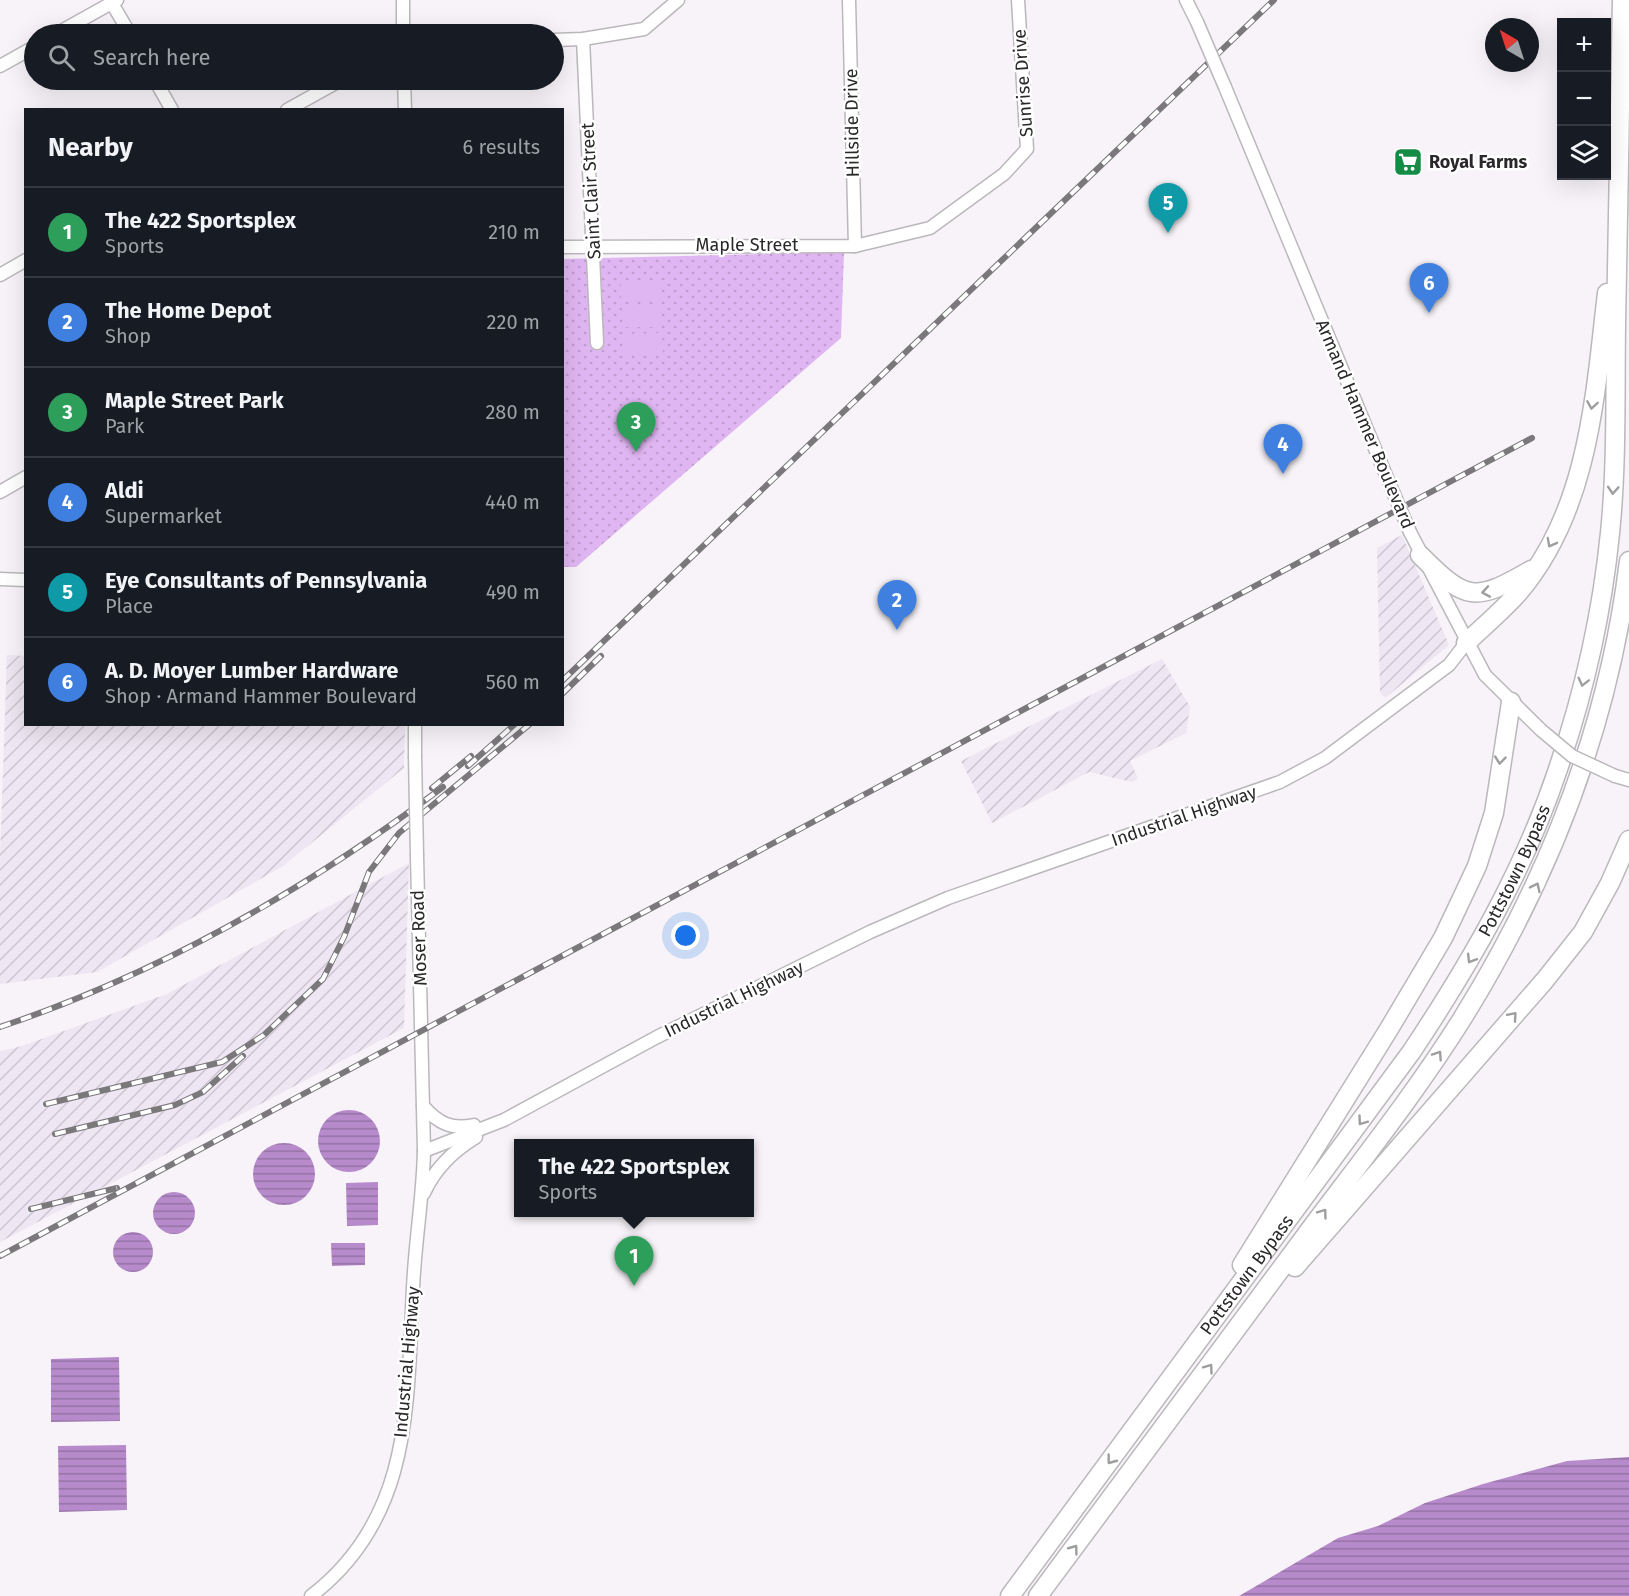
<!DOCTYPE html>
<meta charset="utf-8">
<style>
body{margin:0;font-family:"Fira Sans",sans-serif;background:#242831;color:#f1f3f6}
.controls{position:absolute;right:18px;top:18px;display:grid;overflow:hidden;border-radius:0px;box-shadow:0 6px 24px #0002}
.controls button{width:54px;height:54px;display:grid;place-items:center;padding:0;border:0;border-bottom:2px solid #363941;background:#171b24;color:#f1f3f6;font:30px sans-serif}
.compass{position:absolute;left:1485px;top:18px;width:54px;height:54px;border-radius:50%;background:#171b24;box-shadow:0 6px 24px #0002;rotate:321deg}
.you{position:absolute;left:686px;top:936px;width:21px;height:21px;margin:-15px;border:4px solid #fff;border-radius:50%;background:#1a73e8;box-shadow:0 0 0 9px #1a73e833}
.badge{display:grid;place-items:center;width:39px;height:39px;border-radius:50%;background:#148c46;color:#fff;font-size:20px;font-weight:700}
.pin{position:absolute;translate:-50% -50px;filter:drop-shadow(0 2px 3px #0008)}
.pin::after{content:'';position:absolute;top:32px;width:21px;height:18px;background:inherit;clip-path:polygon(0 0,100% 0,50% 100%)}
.popup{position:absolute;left:514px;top:1139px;width:240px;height:78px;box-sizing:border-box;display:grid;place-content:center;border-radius:0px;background:#171b24;filter:drop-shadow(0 2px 4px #0005);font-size:20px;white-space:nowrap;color:#9ea1a6}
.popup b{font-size:22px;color:#f1f3f6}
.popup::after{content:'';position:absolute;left:50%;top:100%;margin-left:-12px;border:12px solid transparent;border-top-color:#171b24}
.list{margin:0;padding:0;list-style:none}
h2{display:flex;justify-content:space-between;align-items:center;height:78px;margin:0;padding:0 24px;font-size:26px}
h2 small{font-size:20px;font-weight:400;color:#9ea1a6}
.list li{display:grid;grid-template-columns:39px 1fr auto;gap:18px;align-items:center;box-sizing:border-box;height:90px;padding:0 24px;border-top:2px solid #363941}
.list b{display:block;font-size:22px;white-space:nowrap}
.list p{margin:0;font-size:20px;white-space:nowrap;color:#9ea1a6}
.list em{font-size:20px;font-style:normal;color:#9ea1a6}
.icon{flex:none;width:33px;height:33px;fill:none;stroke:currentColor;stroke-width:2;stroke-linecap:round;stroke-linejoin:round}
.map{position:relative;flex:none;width:1629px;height:1596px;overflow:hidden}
.search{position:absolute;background:#171b24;box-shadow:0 6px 24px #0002;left:24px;top:24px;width:540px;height:66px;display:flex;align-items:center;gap:15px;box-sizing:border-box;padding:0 21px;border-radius:33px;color:#9ea1a6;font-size:22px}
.panel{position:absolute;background:#171b24;box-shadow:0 6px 24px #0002;left:24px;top:108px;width:540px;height:618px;border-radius:0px}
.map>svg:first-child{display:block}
.industrial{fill:url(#industrial-furrows)}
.park{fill:url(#park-dots)}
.pitch{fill:#e0b6f2}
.water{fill:url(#water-rules)}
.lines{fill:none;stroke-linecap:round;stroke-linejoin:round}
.minor-casing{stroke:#bbb8bc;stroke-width:15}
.highway-casing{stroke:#bbb8bc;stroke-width:21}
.minor{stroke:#fff;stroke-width:12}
.highway{stroke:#fff;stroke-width:18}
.rail-casing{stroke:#7a787b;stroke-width:6}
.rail{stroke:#fff;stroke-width:4;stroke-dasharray:11;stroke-linecap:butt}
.minor-bridge-casing{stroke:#bbb8bc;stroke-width:15;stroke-linecap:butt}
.minor-bridge{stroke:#fff;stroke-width:12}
.oneway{stroke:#9f9e9f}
.labels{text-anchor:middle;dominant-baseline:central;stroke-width:5;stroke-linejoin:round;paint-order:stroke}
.street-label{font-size:18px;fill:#2a282a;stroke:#fff}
.poi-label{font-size:18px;font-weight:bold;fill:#2a282a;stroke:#fff;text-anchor:start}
</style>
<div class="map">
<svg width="1629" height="1596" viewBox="0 0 1629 1596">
<defs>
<pattern id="industrial-furrows" width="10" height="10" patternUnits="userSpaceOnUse" patternTransform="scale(1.5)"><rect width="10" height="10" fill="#eee6f2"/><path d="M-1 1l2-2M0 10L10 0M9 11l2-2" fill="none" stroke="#ccc5d0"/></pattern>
<pattern id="park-dots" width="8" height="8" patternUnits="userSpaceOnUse" patternTransform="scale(1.5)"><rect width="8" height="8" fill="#e0b6f2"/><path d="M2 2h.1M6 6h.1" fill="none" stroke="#c09cd0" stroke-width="1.8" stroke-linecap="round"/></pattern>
<pattern id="water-rules" width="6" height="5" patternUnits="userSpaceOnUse" patternTransform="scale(1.5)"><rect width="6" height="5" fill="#b78bcb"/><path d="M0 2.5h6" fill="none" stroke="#9572a5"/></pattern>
</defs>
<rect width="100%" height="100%" fill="#f7f3f8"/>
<g class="industrial">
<polygon points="1402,535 1449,645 1385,698 1380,692 1377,548"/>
<polygon points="7,655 25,656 26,724 405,725 404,768 283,866 97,972 0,984 0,857"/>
<polygon points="1162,659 1190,707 1186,733 1130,761 1138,778 1132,782 1089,772 992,823 961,761"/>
<polygon points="409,863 404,1028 0,1242 0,1051 22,1046 167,994"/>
</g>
<polygon class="park" points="844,252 841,338 576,567 563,567 562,259"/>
<g class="pitch">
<polygon points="662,282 662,301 621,302 621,283"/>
<polygon points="662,307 662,327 622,327 622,308"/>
<polygon points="662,333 663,352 622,353 622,334"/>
</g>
<g class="water">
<circle cx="349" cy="1141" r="31"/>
<circle cx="284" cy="1174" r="31"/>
<polygon points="378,1182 378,1225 347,1226 346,1183"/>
<circle cx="174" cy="1213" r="21"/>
<circle cx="133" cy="1252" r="20"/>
<polygon points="331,1243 365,1243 365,1265 332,1266"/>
<polygon points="119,1357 120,1421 51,1422 51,1359"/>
<polygon points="126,1445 127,1510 59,1512 58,1446"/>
<polygon points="1629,1457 1629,1596 1239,1596 1338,1538 1378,1526 1425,1503 1483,1484 1567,1461"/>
</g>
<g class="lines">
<g class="minor-casing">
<g id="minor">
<polyline points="110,0 130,34"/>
<polyline points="403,0 403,34"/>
<polyline points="849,0 855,246"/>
<polyline points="1186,0 1197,22"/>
<polyline points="56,34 117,0"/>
<polyline points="583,39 597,343"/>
<polyline points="554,40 583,39 644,29 678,0"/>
<polyline points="0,66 34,47"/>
<polyline points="155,80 172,110"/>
<polyline points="404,80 405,110"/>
<polyline points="1225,87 1393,492"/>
<polyline points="287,110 341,80"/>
<polyline points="562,247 855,246 930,228 1004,174 1027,149 1018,0"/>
<polyline points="0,275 26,260"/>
<polyline points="0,492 26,477"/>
<polyline points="1410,532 1485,675 1541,730"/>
<polyline points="0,579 26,580"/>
<polyline points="415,724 415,756"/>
<polyline points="1615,776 1629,780"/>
<path d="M423,1106C438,1123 451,1130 474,1125"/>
<polyline points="424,1151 504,1120 657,1037 870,932 948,898 1280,782 1325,758 1449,665 1466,643"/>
<path d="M424,1193C435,1168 453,1151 476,1137"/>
<path d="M311,1596C413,1518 407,1403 413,1288C415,1242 423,1197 424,1151L417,856"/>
</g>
</g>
<g class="highway-casing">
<g id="highway">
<path d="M1420,555C1466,601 1474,603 1531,570"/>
<path d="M1466,643C1484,626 1503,610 1519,592C1589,509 1595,396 1607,293"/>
<polyline points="1242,1265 1389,1029 1443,938 1462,898 1477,866 1494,813 1511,702"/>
<polyline points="1295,1267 1545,980 1583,932 1610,883 1629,840"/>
<path id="s1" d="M1010,1596L1412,1051C1471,962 1524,871 1558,769C1584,693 1602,613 1610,533C1617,464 1615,394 1616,324C1619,216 1621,108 1622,0"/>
<path d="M1038,1596C1127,1476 1217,1356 1306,1235C1359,1164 1415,1094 1462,1019C1549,879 1609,725 1629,561"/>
</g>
</g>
<use href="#minor" class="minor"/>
<use href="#highway" class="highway"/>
<g class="rail-casing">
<g id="rail">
<polyline points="562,681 1274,0"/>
<polyline points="562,694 601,656"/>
<polyline points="468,766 515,724"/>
<polyline points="432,788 471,756"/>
<path d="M0,1027C161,973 307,889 443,787"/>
<polyline points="46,1104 222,1062 264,1035 323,979 344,937 369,872 399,833 530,724"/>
<polyline points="55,1134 175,1105 203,1092 243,1056"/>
<polyline points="31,1209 117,1188"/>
<polyline points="0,1256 1532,438"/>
</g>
</g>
<use href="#rail" class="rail"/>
<g class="minor-bridge-casing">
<g id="minor-bridge">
<polyline points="1197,22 1225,87"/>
<polyline points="1393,492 1410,532"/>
<polyline points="1541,730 1572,756 1615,776"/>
<polyline points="415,756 417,856"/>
</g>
</g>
<use href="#minor-bridge" class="minor-bridge"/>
</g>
<defs><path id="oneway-chevron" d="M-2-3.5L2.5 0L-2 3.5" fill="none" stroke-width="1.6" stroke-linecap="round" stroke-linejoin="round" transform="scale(1.5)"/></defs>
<g class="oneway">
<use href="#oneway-chevron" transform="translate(1592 405) rotate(99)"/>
<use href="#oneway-chevron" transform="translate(1613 490) rotate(94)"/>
<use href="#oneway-chevron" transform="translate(1551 543) rotate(118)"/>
<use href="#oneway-chevron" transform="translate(1486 592) rotate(170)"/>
<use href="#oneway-chevron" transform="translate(1583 682) rotate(104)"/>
<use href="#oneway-chevron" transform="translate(1500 760) rotate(96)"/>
<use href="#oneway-chevron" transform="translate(1536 887) rotate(-64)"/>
<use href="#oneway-chevron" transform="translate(1471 959) rotate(121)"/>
<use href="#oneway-chevron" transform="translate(1513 1016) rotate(-49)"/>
<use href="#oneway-chevron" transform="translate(1438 1055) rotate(-56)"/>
<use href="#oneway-chevron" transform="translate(1362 1121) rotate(126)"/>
<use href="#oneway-chevron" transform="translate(1323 1213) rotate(-54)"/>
<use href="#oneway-chevron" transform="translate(1209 1368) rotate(-54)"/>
<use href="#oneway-chevron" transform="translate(1111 1460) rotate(127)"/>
<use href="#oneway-chevron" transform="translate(1074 1549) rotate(-53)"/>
</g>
<defs>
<g id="supermarket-square" transform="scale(1.5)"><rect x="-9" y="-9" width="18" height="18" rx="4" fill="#148c46" stroke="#fff"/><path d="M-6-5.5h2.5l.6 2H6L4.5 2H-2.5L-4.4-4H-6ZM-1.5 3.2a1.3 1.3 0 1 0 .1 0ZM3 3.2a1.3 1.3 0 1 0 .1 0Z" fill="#fff"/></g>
</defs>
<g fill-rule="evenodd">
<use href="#supermarket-square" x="1408" y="162"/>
</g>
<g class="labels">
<g class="street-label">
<text transform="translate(1023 83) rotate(-94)">Sunrise Drive</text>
<text transform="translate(852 123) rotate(-91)">Hillside Drive</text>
<text transform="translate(591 191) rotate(-93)">Saint Clair Street</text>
<text x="747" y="245">Maple Street</text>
<text transform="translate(1365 424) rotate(67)">Armand Hammer Boulevard</text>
<text transform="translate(1184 816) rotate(-19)">Industrial Highway</text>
<text stroke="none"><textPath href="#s1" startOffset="885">Pottstown Bypass</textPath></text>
<text transform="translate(419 938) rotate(-92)">Moser Road</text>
<text transform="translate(734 999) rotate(-26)">Industrial Highway</text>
<text stroke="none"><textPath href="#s1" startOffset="399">Pottstown Bypass</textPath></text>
<text transform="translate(407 1362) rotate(-85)">Industrial Highway</text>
</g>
<g class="poi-label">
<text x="1429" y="162">Royal Farms</text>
</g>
</g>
</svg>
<div class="controls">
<button>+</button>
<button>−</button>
<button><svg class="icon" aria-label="layers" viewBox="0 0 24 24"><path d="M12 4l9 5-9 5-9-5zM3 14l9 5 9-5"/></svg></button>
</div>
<svg class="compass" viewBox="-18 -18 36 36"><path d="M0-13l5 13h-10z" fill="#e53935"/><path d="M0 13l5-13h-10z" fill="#9ea1a6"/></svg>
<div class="you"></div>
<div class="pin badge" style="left:634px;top:1286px;background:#2e9e5b">1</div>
<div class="popup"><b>The 422 Sportsplex</b>Sports</div>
<div class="pin badge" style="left:897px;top:630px;background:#3f7fe0">2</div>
<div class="pin badge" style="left:636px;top:452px;background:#2e9e5b">3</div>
<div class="pin badge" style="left:1283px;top:474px;background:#3f7fe0">4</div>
<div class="pin badge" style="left:1168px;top:233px;background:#0f9aa8">5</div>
<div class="pin badge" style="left:1429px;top:313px;background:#3f7fe0">6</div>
<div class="search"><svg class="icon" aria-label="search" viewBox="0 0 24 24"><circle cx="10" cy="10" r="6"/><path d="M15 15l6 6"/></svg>Search here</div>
<section class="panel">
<h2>Nearby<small>6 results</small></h2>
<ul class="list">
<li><span class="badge" style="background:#2e9e5b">1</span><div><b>The 422 Sportsplex</b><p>Sports</p></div><em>210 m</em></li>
<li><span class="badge" style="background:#3f7fe0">2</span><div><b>The Home Depot</b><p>Shop</p></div><em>220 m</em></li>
<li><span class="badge" style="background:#2e9e5b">3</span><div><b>Maple Street Park</b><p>Park</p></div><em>280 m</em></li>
<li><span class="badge" style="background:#3f7fe0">4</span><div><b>Aldi</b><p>Supermarket</p></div><em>440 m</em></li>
<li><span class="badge" style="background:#0f9aa8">5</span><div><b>Eye Consultants of Pennsylvania</b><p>Place</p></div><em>490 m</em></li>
<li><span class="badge" style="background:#3f7fe0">6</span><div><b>A. D. Moyer Lumber Hardware</b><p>Shop · Armand Hammer Boulevard</p></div><em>560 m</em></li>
</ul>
</section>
</div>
